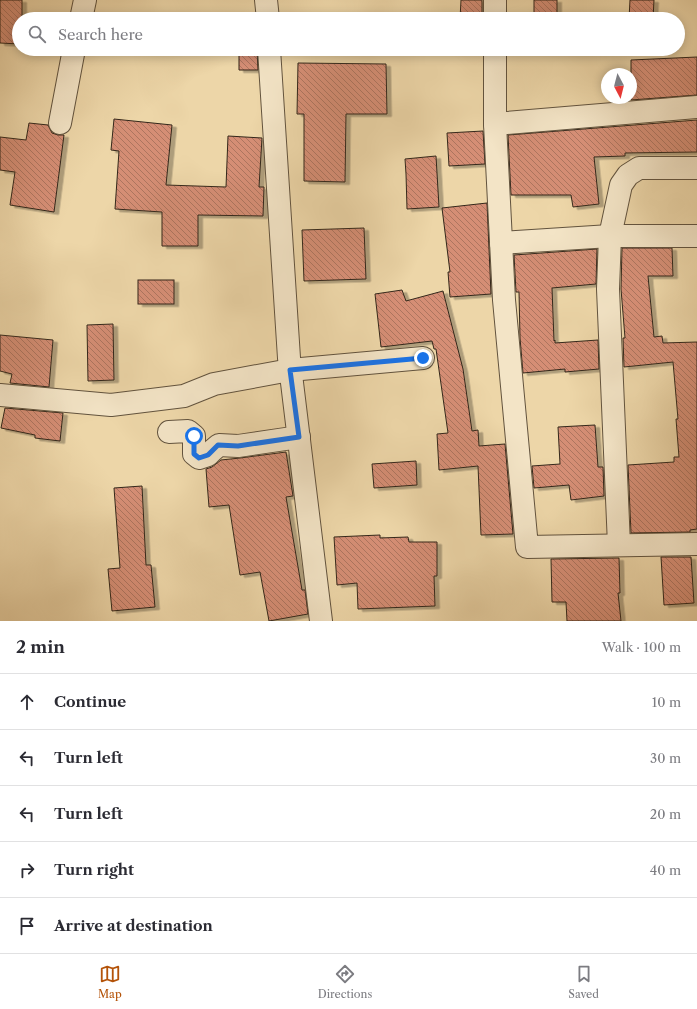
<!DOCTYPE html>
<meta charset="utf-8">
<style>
body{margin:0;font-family:"Libre Caslon Text",serif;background:#f2f2f3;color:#2b2b33}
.compass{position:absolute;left:601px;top:68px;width:36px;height:36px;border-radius:50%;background:#fff;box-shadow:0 2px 10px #0003;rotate:173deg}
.stop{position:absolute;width:12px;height:12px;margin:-9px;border:3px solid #1a73e8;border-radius:50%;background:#fff}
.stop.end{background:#1a73e8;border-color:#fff;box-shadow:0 1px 4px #0008}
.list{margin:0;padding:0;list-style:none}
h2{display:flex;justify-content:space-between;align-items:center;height:52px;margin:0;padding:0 16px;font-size:17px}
h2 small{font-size:13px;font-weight:400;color:#7c7c81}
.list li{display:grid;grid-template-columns:26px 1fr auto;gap:12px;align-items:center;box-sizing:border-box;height:56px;padding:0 16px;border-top:1px solid #e1e1e2}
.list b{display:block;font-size:15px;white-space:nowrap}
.list em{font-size:13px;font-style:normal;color:#7c7c81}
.icon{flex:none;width:22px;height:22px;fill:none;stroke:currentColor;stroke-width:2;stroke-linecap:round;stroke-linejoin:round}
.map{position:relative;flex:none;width:697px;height:621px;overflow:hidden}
.search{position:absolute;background:#fff;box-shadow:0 2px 10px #0003;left:12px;right:12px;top:12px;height:44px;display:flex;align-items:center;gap:10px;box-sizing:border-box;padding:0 14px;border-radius:22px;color:#7c7c81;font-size:15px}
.sheet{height:332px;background:#fff}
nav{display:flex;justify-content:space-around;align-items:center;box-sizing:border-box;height:56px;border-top:1px solid #e1e1e2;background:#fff;font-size:11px;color:#7c7c81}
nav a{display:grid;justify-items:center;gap:2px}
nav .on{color:#b45309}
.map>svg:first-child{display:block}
.building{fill:url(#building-back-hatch);stroke:#33271a;filter:url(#shadow)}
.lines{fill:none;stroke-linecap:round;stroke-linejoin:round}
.minor-casing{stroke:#62533e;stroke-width:24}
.tertiary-casing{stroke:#62533e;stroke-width:24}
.minor{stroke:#f3e4c6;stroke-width:22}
.tertiary{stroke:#f3e4c6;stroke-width:22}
.route{stroke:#1a73e8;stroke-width:5}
</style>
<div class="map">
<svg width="697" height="621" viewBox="0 0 697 621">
<defs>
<pattern id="building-back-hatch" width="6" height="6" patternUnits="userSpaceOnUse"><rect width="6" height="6" fill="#d58e75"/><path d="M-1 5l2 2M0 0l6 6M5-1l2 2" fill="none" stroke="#ad745f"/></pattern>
<filter id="shadow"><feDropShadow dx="4.5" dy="2.5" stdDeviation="0" flood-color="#0004"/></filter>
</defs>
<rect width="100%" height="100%" fill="#edd6a8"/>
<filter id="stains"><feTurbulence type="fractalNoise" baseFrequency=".005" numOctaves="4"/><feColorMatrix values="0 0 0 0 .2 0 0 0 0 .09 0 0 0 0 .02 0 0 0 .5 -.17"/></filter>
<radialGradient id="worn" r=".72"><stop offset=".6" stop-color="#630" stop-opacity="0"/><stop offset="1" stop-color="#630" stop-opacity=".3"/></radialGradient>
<g class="building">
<polygon points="0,0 22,0 22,19 19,19 19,44 0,43"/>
<polygon points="461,0 482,0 482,19 460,19"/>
<rect x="534" y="0" width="23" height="19"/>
<polygon points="630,0 654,0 653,19 629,19"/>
<polygon points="239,49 257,49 258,70 239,70"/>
<polygon points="697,57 697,95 631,100 631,60"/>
<polygon points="298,63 386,64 387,114 346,114 345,182 304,181 304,114 297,114"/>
<polygon points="114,119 172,125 166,185 226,187 228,136 262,138 259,187 264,187 263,216 198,215 198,246 162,246 162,212 115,209 119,151 111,150"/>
<polygon points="697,120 697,152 625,153 625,156 594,157 599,204 573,207 571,195 511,195 508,135"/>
<polygon points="29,123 48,125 52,133 58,135 64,135 54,212 10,205 15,172 0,170 0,137 26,140"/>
<polygon points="483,131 485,164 449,166 447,133"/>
<polygon points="436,156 439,207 407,209 406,174 405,159"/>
<polygon points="487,203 491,294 450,297 448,272 450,272 442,208"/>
<polygon points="364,228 366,279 304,281 302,230"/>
<polygon points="622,248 672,248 673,276 648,276 654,337 662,336 663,343 697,342 697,529 690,530 690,532 631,533 628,465 674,462 674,457 679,457 676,419 678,419 673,362 624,367 623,338 625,338 621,289"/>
<polygon points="597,249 596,284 552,288 554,341 555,340 555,343 598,340 599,369 565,372 565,369 523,373 520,338 519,292 516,292 514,255"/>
<rect x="138" y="280" width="36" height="24"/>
<polygon points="402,290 406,301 443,291 463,369 472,431 478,430 479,446 505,444 513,534 481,535 478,466 439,470 437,434 448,433 436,349 434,349 432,341 381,347 375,294"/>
<polygon points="113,324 114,380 88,381 87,325"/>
<polygon points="0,335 53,340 49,387 10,383 12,374 0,371"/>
<polygon points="5,408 63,413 60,441 35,438 35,435 1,428"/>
<polygon points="595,425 598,467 603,467 604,496 571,500 569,485 534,488 532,466 560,464 558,427"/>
<polygon points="286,452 293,496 286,497 302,590 305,590 308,614 269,621 260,572 240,575 229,505 209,507 206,469 212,467 221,460 240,458"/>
<polygon points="416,461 417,485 374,488 372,464"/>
<polygon points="142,486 146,565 151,565 155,607 112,611 108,569 120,568 114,488"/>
<polygon points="380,535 380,538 408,537 409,542 437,542 437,576 434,576 435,606 358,609 357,583 337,585 334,537"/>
<polygon points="661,557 691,557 694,603 664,605"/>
<polygon points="619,558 620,593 618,593 621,621 567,621 566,602 552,602 551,559"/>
</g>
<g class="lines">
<g class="minor-casing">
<g id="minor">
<polyline points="81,19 85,0"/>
<polyline points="495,19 495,0"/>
<polyline points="495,49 495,124 697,107"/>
<polyline points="60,123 74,49"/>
<polyline points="495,124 504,300 527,547 697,544"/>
<polyline points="501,243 610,236 697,236"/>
<polyline points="0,395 111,405 184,396 214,384 290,370 423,358"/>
<polyline points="169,432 188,431 194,436 194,454 199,458 208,455 213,450 219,445 238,446 299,437"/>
<polyline points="619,545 608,289 610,236 621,185 628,175 639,168 697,168"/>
</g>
</g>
<g class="tertiary-casing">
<g id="tertiary">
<polyline points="266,0 268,19"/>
<polyline points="269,49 289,358 321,621"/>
</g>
</g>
<use href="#minor" class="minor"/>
<use href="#tertiary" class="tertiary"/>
</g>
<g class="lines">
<polyline class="route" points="194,436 194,454 199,458 208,455 218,445 238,446 299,437 290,370 423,358"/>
</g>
<rect width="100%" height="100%" filter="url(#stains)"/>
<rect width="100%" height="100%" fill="url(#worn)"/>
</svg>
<svg class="compass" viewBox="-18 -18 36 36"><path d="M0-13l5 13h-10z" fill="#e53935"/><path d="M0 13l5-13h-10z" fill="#7c7c81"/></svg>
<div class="stop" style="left:194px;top:436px"></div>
<div class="stop end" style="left:423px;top:358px"></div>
<div class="search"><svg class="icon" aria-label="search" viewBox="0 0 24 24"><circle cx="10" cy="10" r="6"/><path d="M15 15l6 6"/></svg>Search here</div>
</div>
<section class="sheet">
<h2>2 min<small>Walk · 100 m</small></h2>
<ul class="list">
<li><svg class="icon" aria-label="ahead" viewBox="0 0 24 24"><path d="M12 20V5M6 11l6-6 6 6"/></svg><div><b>Continue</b></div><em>10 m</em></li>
<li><svg class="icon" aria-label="left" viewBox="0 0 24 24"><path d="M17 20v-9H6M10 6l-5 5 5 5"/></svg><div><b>Turn left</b></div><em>30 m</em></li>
<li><svg class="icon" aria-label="left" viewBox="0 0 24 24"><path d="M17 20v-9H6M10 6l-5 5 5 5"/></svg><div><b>Turn left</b></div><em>20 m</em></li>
<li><svg class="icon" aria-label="right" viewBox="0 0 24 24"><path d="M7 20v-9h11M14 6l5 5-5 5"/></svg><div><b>Turn right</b></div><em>40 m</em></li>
<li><svg class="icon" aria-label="arrive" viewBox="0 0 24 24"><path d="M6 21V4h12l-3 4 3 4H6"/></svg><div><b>Arrive at destination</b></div></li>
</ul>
</section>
<nav>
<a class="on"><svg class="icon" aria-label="map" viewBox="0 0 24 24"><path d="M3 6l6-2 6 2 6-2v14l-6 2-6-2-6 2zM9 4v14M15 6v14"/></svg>Map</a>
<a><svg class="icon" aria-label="directions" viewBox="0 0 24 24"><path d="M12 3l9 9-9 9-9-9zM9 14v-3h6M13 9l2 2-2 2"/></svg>Directions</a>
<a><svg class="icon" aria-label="saved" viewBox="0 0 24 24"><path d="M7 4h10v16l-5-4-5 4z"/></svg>Saved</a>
</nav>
